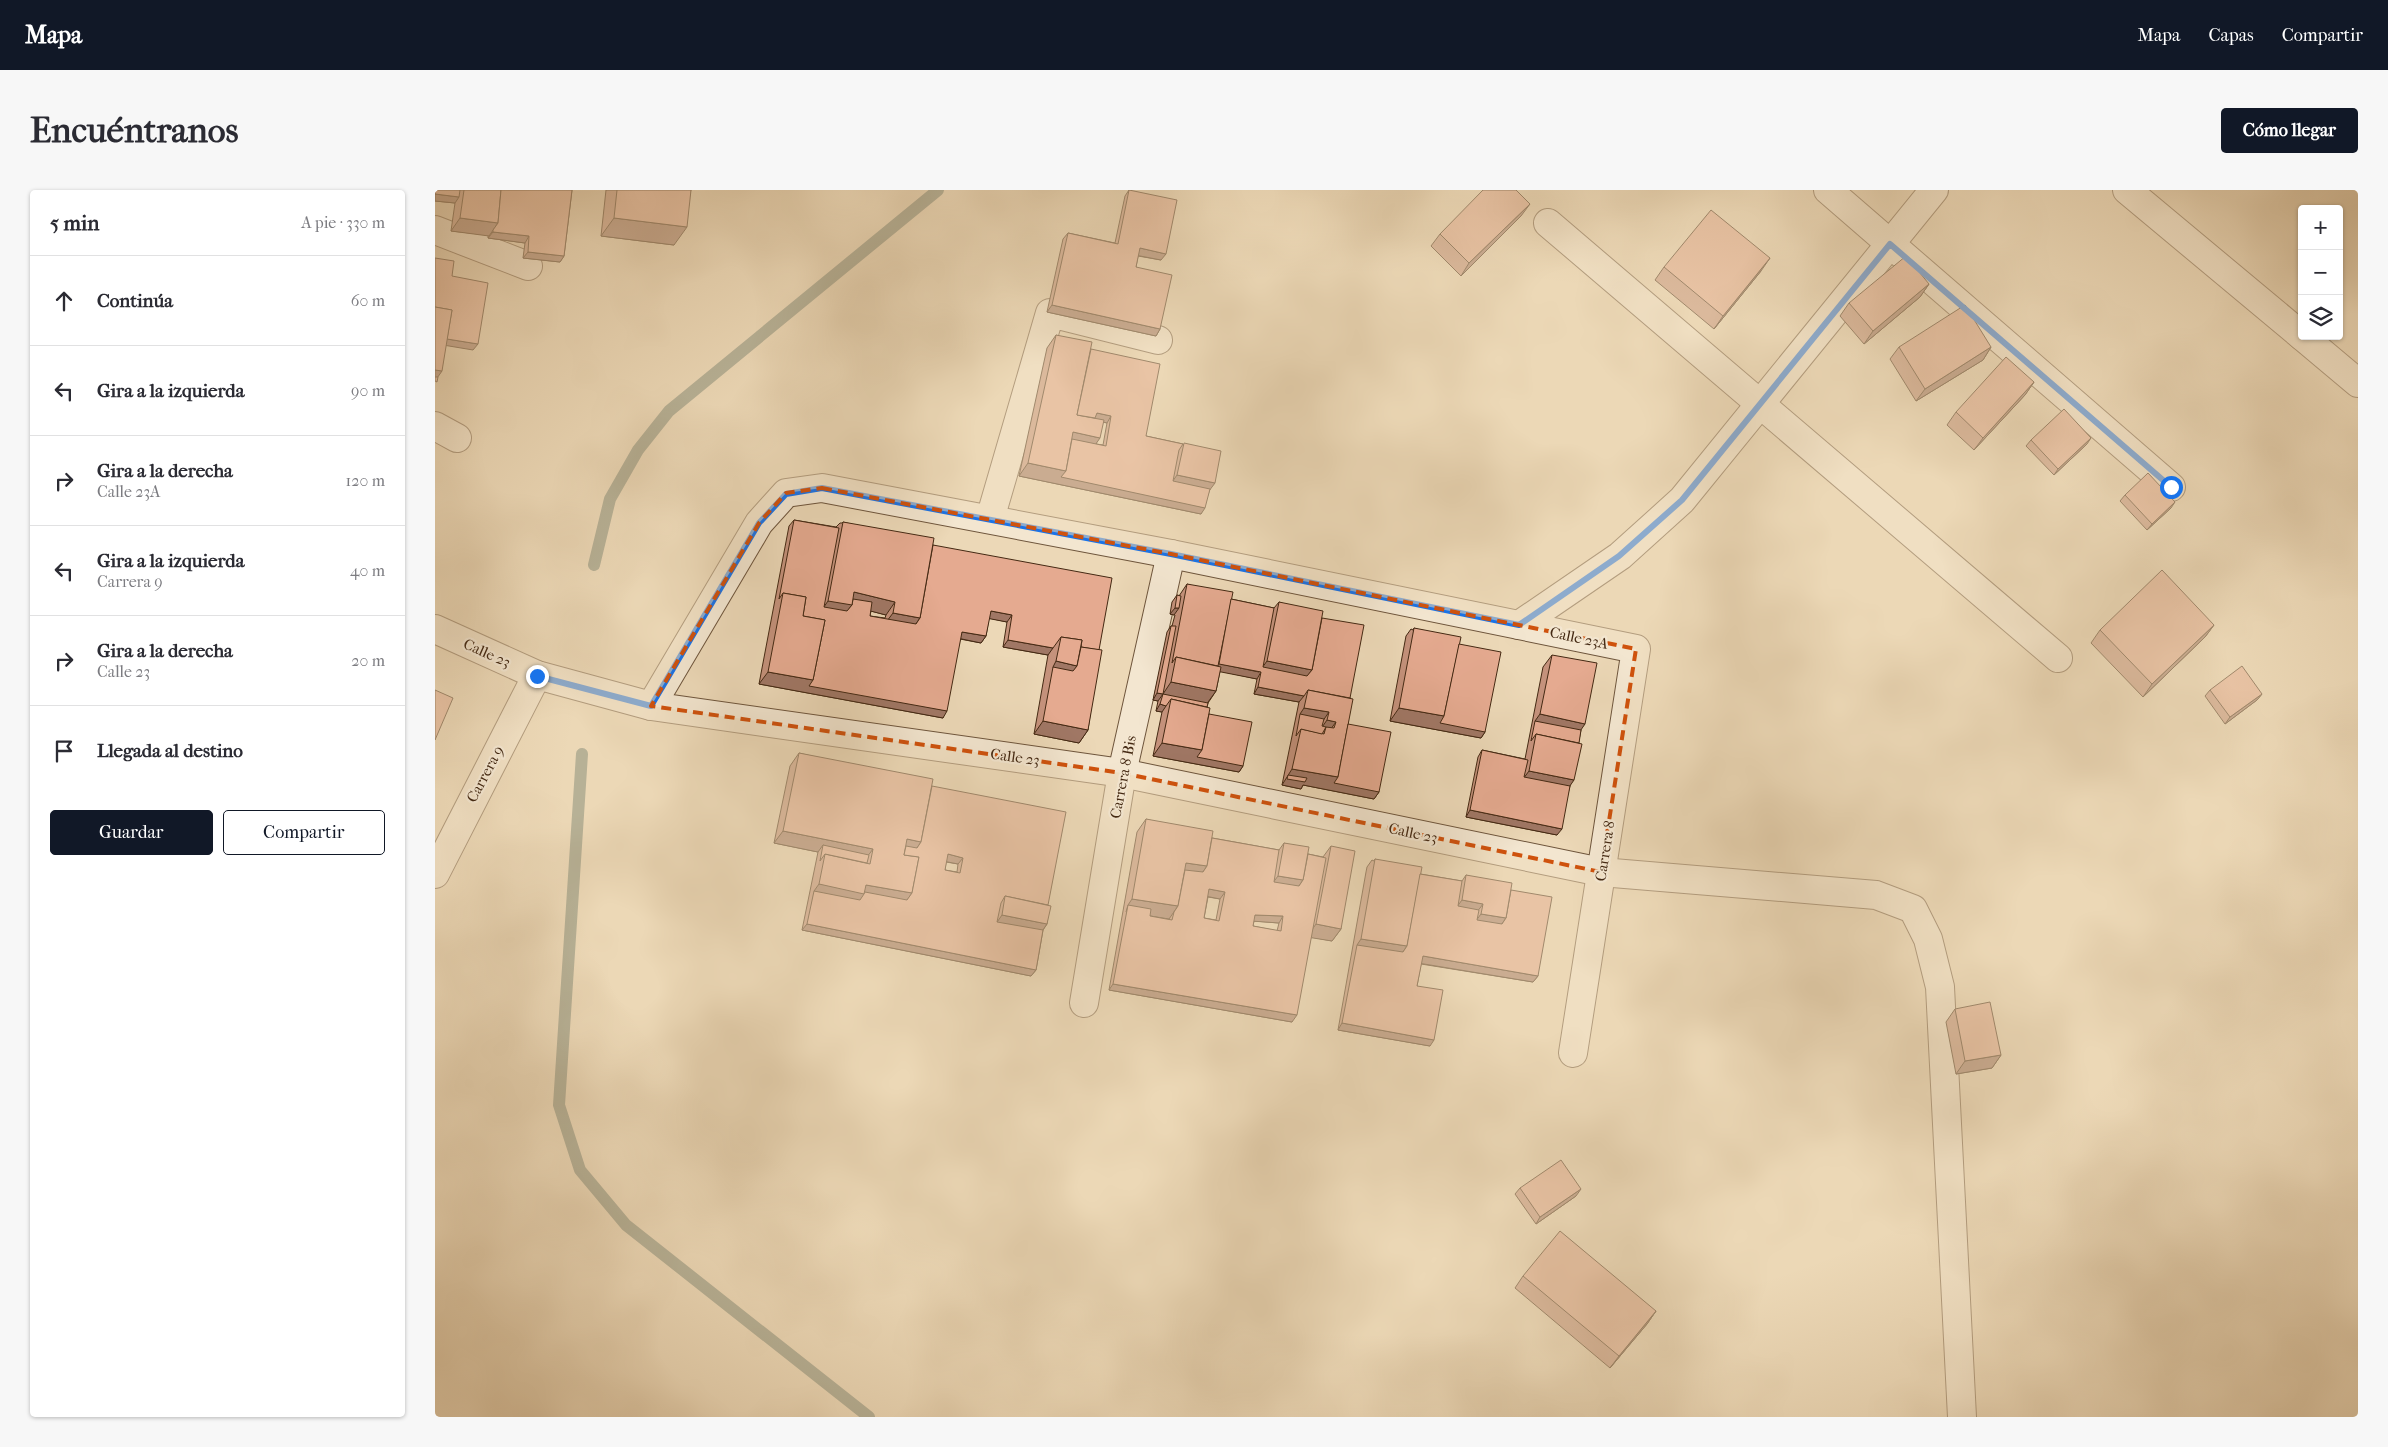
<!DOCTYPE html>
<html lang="es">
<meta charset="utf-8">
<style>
body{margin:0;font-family:"IM FELL French Canon",serif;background:#f7f7f7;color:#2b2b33}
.controls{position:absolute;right:15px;top:15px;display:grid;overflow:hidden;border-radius:5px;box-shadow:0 1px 4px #0004}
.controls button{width:45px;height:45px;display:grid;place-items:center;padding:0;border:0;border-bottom:1px solid #e1e1e2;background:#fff;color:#2b2b33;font:25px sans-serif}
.stop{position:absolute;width:15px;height:15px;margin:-11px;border:4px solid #1a73e8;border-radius:50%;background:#fff}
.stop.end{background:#1a73e8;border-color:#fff;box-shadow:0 1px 5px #0008}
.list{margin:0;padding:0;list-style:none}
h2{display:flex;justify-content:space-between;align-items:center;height:65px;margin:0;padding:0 20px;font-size:21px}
h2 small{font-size:16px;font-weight:400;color:#7c7c81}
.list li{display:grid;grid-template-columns:32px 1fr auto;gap:15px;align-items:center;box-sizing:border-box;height:90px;padding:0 20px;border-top:1px solid #e1e1e2}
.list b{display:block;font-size:19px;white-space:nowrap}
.list p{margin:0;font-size:16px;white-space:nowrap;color:#7c7c81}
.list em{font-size:16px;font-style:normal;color:#7c7c81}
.actions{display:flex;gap:10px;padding:15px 20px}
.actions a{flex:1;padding:11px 0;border:1px solid #111827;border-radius:5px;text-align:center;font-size:18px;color:#111827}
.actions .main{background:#111827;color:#fff}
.icon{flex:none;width:28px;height:28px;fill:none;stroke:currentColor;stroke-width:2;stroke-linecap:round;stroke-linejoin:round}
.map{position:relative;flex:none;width:1923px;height:1227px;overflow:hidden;border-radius:5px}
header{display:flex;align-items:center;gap:30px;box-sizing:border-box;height:70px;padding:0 25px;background:#111827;color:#fff}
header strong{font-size:24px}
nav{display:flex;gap:28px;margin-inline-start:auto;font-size:18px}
.intro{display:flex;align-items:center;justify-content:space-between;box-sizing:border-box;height:120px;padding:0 30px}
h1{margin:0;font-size:35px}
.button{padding:12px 22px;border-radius:5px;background:#111827;color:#fff;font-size:18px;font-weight:700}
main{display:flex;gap:30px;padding:0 30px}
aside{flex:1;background:#fff;border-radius:5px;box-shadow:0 1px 4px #0004}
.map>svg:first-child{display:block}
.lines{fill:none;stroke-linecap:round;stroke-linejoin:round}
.stream{stroke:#77806f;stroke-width:12}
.street-casing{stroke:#6e553c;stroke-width:30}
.street{stroke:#f3e6d0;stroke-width:28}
.wall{fill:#c5927c;stroke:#442913;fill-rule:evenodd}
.shaded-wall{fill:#a07765;stroke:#442913}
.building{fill:#e5aa90;stroke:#442913;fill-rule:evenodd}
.route{stroke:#1a73e8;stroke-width:6}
.marked{fill:none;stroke:#cf520d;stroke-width:4;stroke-dasharray:10 6;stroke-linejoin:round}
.labels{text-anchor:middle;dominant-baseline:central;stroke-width:4.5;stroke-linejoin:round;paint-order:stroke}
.street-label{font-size:15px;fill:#442913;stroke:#f3e6d0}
</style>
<header>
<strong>Mapa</strong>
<nav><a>Mapa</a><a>Capas</a><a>Compartir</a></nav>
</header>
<div class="intro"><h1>Encuéntranos</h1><a class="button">Cómo llegar</a></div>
<main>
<aside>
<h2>5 min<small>A pie · 330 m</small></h2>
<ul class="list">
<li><svg class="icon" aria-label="ahead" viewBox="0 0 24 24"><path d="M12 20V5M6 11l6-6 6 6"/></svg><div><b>Continúa</b></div><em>60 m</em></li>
<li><svg class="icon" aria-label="left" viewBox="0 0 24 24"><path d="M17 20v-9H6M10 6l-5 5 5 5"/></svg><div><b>Gira a la izquierda</b></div><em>90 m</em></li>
<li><svg class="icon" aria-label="right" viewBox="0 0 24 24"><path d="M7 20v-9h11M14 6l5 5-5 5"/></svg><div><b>Gira a la derecha</b><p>Calle 23A</p></div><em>120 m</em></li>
<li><svg class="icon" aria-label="left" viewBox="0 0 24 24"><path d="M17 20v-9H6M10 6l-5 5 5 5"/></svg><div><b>Gira a la izquierda</b><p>Carrera 9</p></div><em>40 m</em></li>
<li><svg class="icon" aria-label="right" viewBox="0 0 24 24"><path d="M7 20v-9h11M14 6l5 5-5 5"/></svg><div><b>Gira a la derecha</b><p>Calle 23</p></div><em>20 m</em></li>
<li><svg class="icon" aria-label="arrive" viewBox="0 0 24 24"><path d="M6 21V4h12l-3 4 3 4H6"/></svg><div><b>Llegada al destino</b></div></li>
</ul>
<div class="actions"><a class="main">Guardar</a><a>Compartir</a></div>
</aside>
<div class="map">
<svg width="1923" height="1227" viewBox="0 0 1923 1227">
<rect width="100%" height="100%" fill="#ecd8b7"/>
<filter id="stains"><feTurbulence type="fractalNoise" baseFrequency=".004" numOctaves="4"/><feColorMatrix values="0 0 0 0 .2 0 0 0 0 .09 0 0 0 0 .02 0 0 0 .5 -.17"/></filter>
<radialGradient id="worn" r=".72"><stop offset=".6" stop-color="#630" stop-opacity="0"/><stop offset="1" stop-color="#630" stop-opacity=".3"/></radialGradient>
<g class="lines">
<g class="stream">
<polyline points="159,375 175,309 203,260 234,221 503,0"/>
<polyline points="147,564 124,915 145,980 191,1035 434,1227"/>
</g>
<g class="street-casing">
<g id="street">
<polyline points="1393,0 1736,297"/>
<polyline points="1692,0 1867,146"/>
<polyline points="1113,33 1623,468"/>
<polyline points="0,40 93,76"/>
<polyline points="1867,146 1923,193"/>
<polyline points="0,236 22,248"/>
<polyline points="555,329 615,123 723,150"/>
<polyline points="1084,435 1185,366 1247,310 1499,0"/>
<polyline points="0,439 102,485 216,516 687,583 1166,682 1441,705 1478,719 1493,749 1505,797 1527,1227"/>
<polyline points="216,516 324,333 351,303 387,298 736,364 1201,459 1138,863"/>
<polyline points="0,684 102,485"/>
<polyline points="649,813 687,583 736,364"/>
</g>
</g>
<use href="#street" class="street"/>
</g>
<g class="wall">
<polygon points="0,0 137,0 129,66 125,72 88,68 90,53 53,48 53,45 16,41 20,13 0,11"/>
<polygon points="171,0 256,0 239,55 166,46"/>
<polygon points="694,0 726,70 703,66 701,77 725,139 721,146 612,122 628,49 633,43 680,53 690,6"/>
<polygon points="1086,26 1026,86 996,56 1005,44"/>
<polygon points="1229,77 1326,81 1279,139 1220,90"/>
<polygon points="1494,94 1485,107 1429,154 1405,126 1414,113"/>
<path d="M621,145L656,159L711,246L748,254L775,299L766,324L584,286L612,158ZM668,232L672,233L668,255L661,254Z"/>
<polygon points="1464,157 1556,157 1548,170 1481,211 1455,169"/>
<polygon points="1599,192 1590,205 1539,260 1512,235 1521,222"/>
<polygon points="1596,250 1652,254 1619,285 1591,256"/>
<polygon points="1690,305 1736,318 1712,340 1685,311"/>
<path d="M359,330L401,337L405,333H407L408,332L498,355L664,460L653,540L644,553L599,544L613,465L568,457L572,432L554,428L551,446L546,453L525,449L508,528L324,494L354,336ZM436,421L451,425L450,428L435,426Z"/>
<polygon points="752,394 796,409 839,418 844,412 887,428 915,508 913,534 944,602 939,609 868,595 866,599 847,595 864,512 819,504 822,489 785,481 781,501 773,513 772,517 774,524 808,576 804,582 718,566 727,522 721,521 723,511 718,510 732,442 736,436 737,436 740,425 735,424 737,412 742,405 744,406"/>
<polygon points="1779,435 1770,447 1708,507 1656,453 1665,440"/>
<polygon points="979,438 1024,454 1050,542 1046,548 955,531 971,446 976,439 978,440"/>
<polygon points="1117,465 1146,540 1135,596 1122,645 1031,627 1043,567 1047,560 1090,569 1108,477"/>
<polygon points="1775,500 1827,504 1822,510 1790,534 1770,506"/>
<path d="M364,563L497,596L613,715L612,734L608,740L601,780L596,786L367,740L383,662L339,653L355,576ZM511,672L523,674L522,682L510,680Z"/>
<path d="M711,629L777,648L844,660L849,653L873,664L888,667L896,656L906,739L897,751L876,747L857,832L674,800L702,642ZM773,707L785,709L781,730L769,728ZM819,731L844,733L842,741L818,736Z"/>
<polygon points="940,669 985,684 1027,691 1031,685 1076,700 1103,786 1098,792 986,774 982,796 995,856 903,840 931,682 932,677 937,670 939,671"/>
<polygon points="1520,819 1566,865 1557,878 1521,884 1511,832"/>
<polygon points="1085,998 1141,1006 1101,1034 1080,1004"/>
<polygon points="1088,1086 1221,1121 1212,1134 1175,1178 1080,1098"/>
</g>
<g class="shaded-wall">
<polygon points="0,4 24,7 20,13 0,11"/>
<polygon points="1095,14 1086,26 1026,86 1034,73"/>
<polygon points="25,28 63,33 54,46 16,41"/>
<polygon points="179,28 252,37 239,55 166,46"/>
<polygon points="58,42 94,46 90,53 53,48"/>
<polygon points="705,58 731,64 726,70 700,65"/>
<polygon points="93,62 129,66 125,72 88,68"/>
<polygon points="1335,68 1326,81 1279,139 1288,126"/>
<polygon points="1494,94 1485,107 1429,154 1438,141"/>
<polygon points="617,115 725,139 721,146 612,122"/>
<polygon points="6,148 43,154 38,160 2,154"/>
<polygon points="1556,157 1548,170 1481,211 1490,199"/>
<polygon points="0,180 7,181 0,191"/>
<polygon points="1599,192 1590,205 1539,260 1548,248"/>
<polygon points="662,223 676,226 672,233 657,229"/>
<polygon points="638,242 665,248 656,261 633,256"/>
<polygon points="1656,248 1652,254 1619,285 1623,279"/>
<polygon points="593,273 631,281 770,318 766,324 584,286"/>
<polygon points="742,285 780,293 771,305 733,298"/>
<polygon points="1740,312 1736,318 1712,340 1717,334"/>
<polygon points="419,402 460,412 451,425 416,416 408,428 384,424 393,411"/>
<polygon points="740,418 744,418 739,425 735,424"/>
<polygon points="556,421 577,425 572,432 551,428"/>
<polygon points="458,423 485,428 476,441 449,435"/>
<polygon points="1779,435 1770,447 1708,507 1717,494"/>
<polygon points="527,442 551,446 546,453 522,448"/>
<polygon points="573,450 618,458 613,465 568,457"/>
<polygon points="621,471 642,476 630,494 618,477"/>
<polygon points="832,471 877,480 868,492 826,482 822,489 776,480 781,473 824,482"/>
<polygon points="333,482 378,490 512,521 508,528 324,494"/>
<polygon points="736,492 781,501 768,519 728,504"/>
<polygon points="823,497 869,506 864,512 819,504"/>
<polygon points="722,503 728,504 723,511 718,510"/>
<polygon points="1827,504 1822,510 1790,534 1795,527"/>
<polygon points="725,514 731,516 727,522 721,521"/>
<polygon points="869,518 894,522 885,535 865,524"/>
<polygon points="964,518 1009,526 1050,542 1046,548 955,531"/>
<polygon points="1105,524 1150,534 1141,547 1100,531"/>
<polygon points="892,530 901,532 892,544 889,544 891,537 883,543"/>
<polygon points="608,531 653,540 644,553 599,544"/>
<polygon points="727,553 767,560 808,576 804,582 718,566"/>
<polygon points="857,579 903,587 944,602 939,609 868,595 866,599 847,595"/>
<polygon points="1094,581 1139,590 1130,603 1085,593"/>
<polygon points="1035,620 1127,639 1122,645 1031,627"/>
<polygon points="348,641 438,659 429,671 388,655 383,662 339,653"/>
<polygon points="472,649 486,652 477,665 467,655"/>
<polygon points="513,664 528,668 523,674 508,671"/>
<polygon points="751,673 772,676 763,689 746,686"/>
<polygon points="843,686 868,690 859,703 834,698"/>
<polygon points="384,694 431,695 477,703 468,716 420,717 379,701"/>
<polygon points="774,699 790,702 785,709 770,706"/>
<polygon points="697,709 743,716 734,729 691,722 693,715"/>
<polygon points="1027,710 1048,714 1039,726 1018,722"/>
<polygon points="1046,724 1071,728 1062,741 1037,736"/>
<polygon points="567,725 612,734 603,747 558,738"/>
<polygon points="820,725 848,726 844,733 816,731"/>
<polygon points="372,734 601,780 596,786 367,740"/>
<polygon points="881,734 906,739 897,751 872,747"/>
<polygon points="926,749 972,756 963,769 922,755"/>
<polygon points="988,766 1103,786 1098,792 983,773"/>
<polygon points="678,794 862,825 857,832 674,800"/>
<polygon points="907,833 999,850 995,856 903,840"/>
<polygon points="1566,865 1557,878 1521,884 1530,871"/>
<polygon points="1146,999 1141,1006 1101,1034 1105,1027"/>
<polygon points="1221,1121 1212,1134 1175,1178 1184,1166"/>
</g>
<g class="building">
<polygon points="0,0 25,0 24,7 0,4"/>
<polygon points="29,0 66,0 63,33 25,28"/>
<polygon points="66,0 137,0 129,66 93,62 94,46 58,42 58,40 63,33"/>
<polygon points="182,0 256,0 252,37 179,28"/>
<polygon points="694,0 742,10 731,64 705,58 701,77 737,85 725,139 617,115 633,43 683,54"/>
<polygon points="1048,0 1081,0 1095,14 1034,73 1005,44"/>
<polygon points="1276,20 1335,68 1288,126 1229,77"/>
<polygon points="1471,66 1494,94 1438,141 1414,113"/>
<polygon points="0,68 19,71 17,86 53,93 43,154 12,149 17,120 0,117"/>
<polygon points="1530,115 1556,157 1490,199 1464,157"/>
<polygon points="0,117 17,120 7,181 0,180"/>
<polygon points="621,145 657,152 642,225 669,230 665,248 638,242 631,281 593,273"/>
<polygon points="656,159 725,174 711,246 748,254 744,260 738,291 775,299 770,318 626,287 631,281 637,249 671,256 676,226 662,223 660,228 642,225"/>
<polygon points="1571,167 1599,192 1548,248 1521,222"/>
<polygon points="0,187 3,187 2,192 0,191"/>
<polygon points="1629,219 1656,248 1623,279 1596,250"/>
<polygon points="749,253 786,261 780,293 742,285"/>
<polygon points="1713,283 1740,312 1717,334 1690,305"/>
<polygon points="359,330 404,338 389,417 412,421 417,415 418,409 437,412 435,426 481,434 485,428 498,355 677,388 664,460 646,457 647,450 626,447 618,458 573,450 577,425 556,421 551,446 527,442 512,521 374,496 378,490 390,430 368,426 371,407 348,403 344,409"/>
<polygon points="408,332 499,348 485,428 458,423 460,412 419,402 417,415 393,411"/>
<polygon points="1727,380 1779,435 1717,494 1665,440"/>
<polygon points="752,394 798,402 783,476 741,467 737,473"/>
<polygon points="348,403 371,407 368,426 390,430 378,490 333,482"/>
<polygon points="742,405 746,406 744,418 740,418"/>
<polygon points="796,409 839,418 828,477 872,486 877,480 887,428 929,435 915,508 873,500 869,506 823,497 826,482 784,474"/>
<polygon points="844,412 888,421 877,480 832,471"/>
<polygon points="736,436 741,436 728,504 722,503"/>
<polygon points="979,438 1026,447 1009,526 964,518"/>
<polygon points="626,447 647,450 642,476 621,471"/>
<polygon points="1024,454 1066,462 1050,542 1005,533 1009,526"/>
<polygon points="646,457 667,460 653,540 608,531 618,477 638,481 642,476"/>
<polygon points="1117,465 1162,473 1150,534 1105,524"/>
<polygon points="741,467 786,477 781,501 736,492"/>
<polygon points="1807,476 1827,504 1795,527 1775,500"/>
<polygon points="0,500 18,508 0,550"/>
<polygon points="873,500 918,509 903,587 857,579 866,539 889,544 891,537 899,538 901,532 892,530 894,522 869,518"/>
<polygon points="728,504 773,513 772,517 736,509 731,516 725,514"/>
<polygon points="736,509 775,518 767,560 727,553"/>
<polygon points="774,524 817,532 808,576 762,567 767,560"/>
<polygon points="865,524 889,529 887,536 891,537 887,544 866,539 861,546"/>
<polygon points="1100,531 1146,540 1144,553 1101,544 1096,551"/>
<polygon points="913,534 956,542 944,602 899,593 903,587"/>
<polygon points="1101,544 1147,554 1139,590 1094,581"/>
<polygon points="1047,560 1093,570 1089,587 1135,596 1127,639 1035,620"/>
<polygon points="364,563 498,589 486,652 472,649 469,665 484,667 477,703 431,695 429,704 384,694 390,664 435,674 438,659 348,641"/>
<polygon points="853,585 872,588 870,592 852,589"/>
<path d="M497,596L631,622L613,715L570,706L566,713L562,732L608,740L601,780L372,734L379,701L425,710L429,704L430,702L472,710L477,703L484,667L469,665L471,656L482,658L486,652ZM513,664L528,668L525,683L510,680Z"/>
<polygon points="711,629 778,641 772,676 751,673 743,716 697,709"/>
<path d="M777,648L844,660L839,692L864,696L868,690L873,664L891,668L862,825L678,794L693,715L716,719L715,726L737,730L739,722L743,716L750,680L768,682L772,676ZM774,699L790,702L784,731L769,728ZM820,725L848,726L846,741L818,736Z"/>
<polygon points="849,653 874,657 868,690 843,686"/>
<polygon points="388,655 434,665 432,673 390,664 385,671"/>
<polygon points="896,656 920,661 906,739 881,734"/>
<polygon points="940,669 987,677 972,756 926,749"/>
<polygon points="985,684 1027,691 1023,716 1044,720 1042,730 1067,734 1071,728 1076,700 1117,707 1103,786 988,766 982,796 1008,800 999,850 907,833 922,755 968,762 972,756"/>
<polygon points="1031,685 1077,693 1071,728 1046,724 1048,714 1027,710"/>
<polygon points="570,706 616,716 612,734 567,725"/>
<polygon points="1555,812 1566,865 1530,871 1520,819"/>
<polygon points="1126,970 1146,999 1105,1027 1085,998"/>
<polygon points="1125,1041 1221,1121 1184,1166 1088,1086"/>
</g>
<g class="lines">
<polyline class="route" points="102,486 216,516 324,333 351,304 387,298 736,364 1084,435 1184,366 1247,310 1455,54 1736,297"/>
</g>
<path d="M0 0H1923V1227H0ZM387,298L736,364L1201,459L1166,682L687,583L216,516L324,333L351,303Z" fill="#ecd8b7" fill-opacity=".55" fill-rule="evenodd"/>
<path class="marked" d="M387,298L736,364L1201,459L1166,682L687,583L216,516L324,333L351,303Z"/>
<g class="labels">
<g class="street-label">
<text transform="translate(1144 448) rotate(12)">Calle 23A</text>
<text transform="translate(52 463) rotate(24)">Calle 23</text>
<text transform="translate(580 567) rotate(8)">Calle 23</text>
<text transform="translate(50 584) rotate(-62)">Carrera 9</text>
<text transform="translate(688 587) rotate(-79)">Carrera 8 Bis</text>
<text transform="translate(978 643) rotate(12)">Calle 23</text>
<text transform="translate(1170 661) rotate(-81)">Carrera 8</text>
</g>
</g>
<rect width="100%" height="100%" filter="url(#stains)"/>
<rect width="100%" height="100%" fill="url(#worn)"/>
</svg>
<div class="controls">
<button>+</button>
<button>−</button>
<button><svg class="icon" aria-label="layers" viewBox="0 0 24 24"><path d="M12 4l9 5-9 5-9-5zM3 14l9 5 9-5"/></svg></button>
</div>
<div class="stop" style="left:1736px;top:297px"></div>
<div class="stop end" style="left:102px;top:486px"></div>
</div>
</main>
